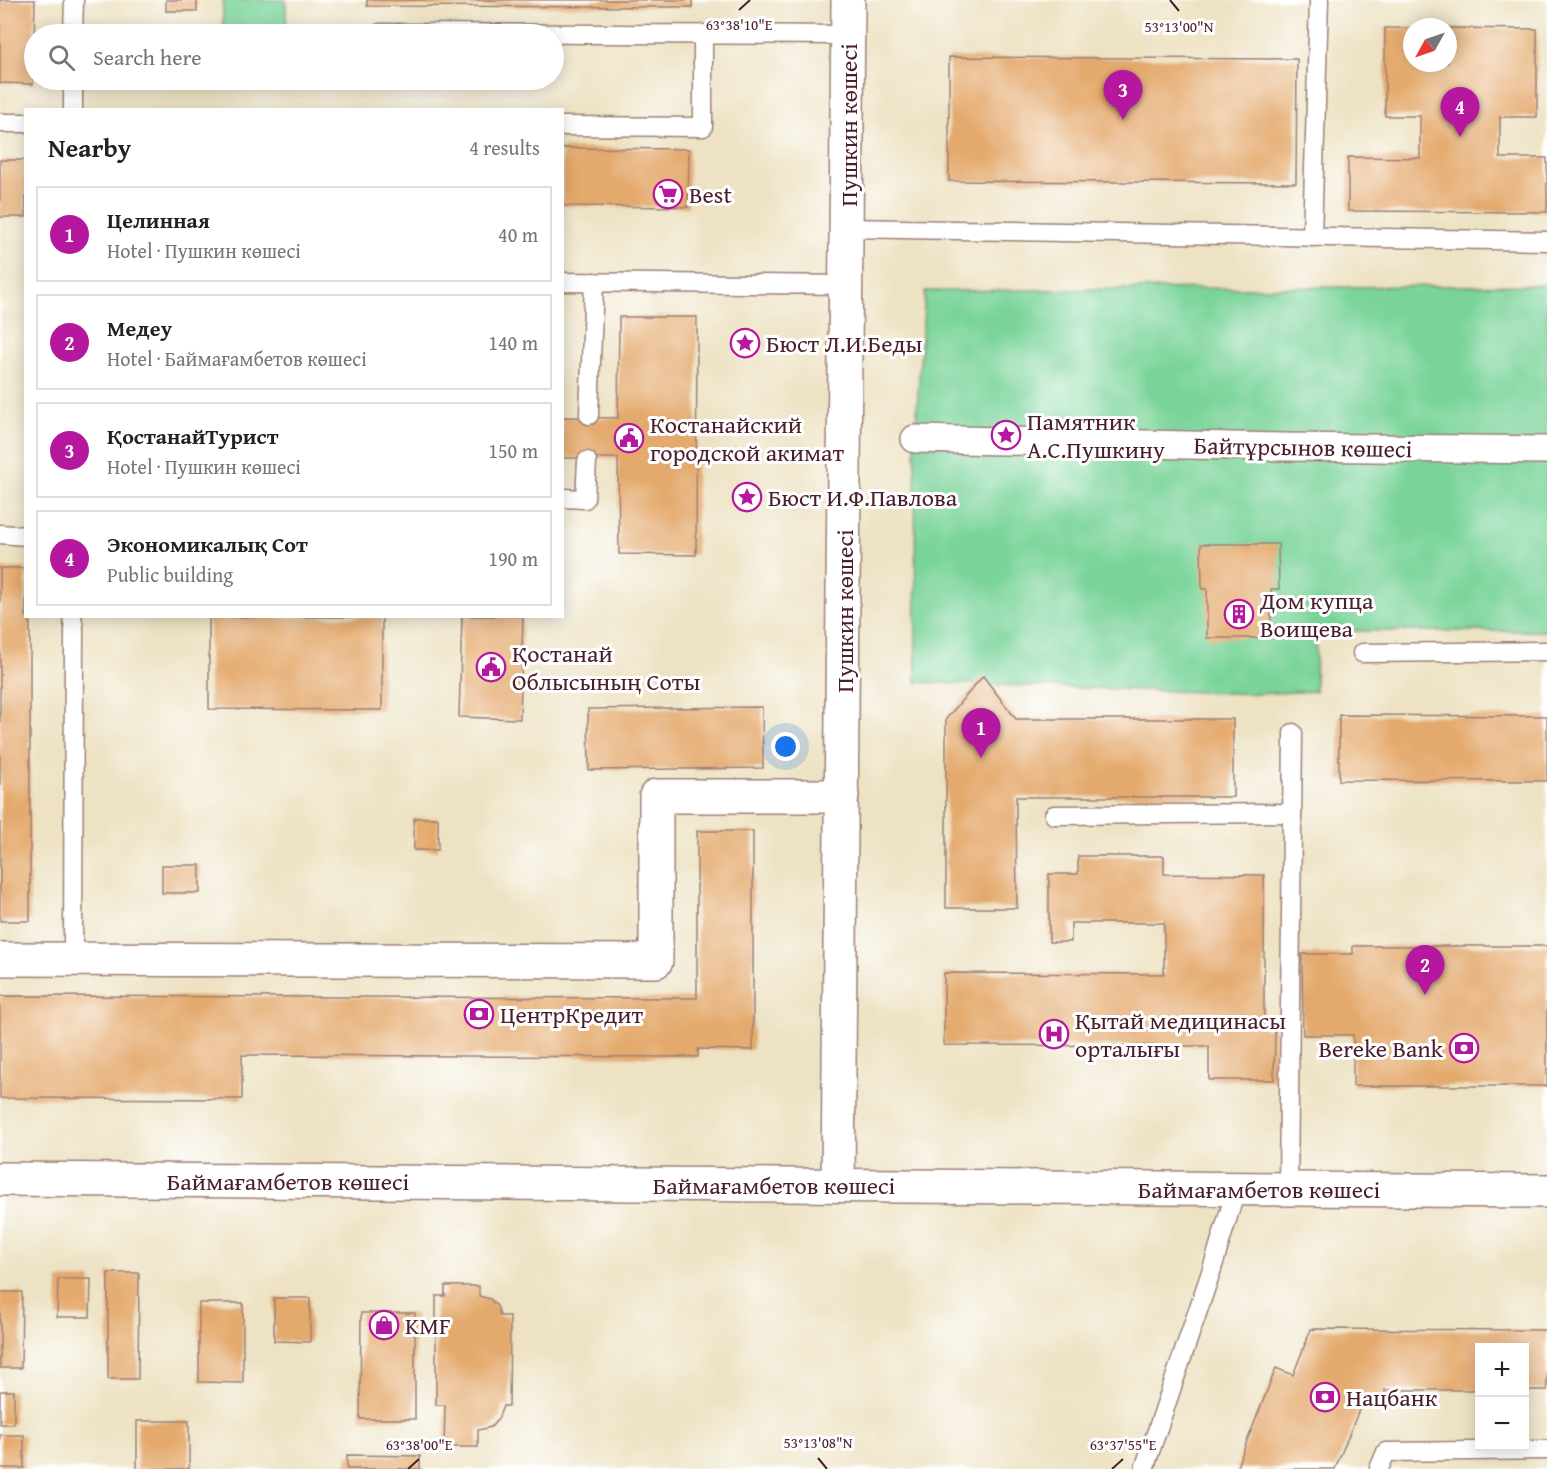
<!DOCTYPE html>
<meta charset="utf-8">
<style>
body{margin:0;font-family:"Gentium Book Plus",serif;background:#f2f2f2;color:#222}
.controls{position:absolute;right:18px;bottom:18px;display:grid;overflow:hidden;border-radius:0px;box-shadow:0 3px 15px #0003}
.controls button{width:54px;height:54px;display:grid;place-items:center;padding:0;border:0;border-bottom:2px solid #e0e0e0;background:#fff;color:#222;font:30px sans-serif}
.compass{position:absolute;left:1403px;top:18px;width:54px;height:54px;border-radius:50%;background:#fff;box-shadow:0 3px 15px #0003;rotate:230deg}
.you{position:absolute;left:786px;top:747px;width:21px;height:21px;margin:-15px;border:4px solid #fff;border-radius:50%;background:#1a73e8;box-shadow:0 0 0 9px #1a73e833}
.badge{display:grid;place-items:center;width:39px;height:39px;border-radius:50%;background:#b5179e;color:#fff;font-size:20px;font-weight:700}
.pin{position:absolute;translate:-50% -50px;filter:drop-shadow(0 2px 3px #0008)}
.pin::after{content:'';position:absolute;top:32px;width:21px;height:18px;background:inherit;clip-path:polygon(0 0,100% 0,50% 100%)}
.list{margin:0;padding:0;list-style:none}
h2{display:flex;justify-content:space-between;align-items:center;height:78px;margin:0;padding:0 24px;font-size:26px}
h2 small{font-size:20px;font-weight:400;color:#767676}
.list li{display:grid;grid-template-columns:39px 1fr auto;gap:18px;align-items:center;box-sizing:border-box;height:96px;margin:0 12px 12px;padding:0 12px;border:2px solid #e0e0e0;border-radius:0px}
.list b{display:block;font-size:22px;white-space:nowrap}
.list p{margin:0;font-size:20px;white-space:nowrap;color:#767676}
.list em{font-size:20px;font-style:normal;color:#767676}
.icon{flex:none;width:33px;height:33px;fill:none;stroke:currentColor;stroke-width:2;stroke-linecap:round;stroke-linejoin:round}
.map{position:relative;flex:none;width:1547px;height:1469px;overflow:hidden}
.search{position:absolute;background:#fff;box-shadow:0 3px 15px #0003;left:24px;top:24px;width:540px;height:66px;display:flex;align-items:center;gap:15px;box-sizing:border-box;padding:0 21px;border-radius:33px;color:#767676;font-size:22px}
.panel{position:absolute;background:#fff;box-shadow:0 3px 15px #0003;left:24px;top:108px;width:540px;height:510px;border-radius:0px}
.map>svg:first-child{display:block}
.green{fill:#7ad49a;stroke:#627a62;stroke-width:1.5}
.building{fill:#e4a96c}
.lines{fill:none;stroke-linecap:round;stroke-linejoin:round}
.service-casing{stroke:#9c8077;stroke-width:21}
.pedestrian-casing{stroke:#9c8077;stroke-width:30}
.minor-casing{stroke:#9c8077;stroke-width:36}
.secondary-casing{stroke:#9c8077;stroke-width:36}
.service{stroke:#fff;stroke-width:18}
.pedestrian{stroke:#fff;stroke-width:27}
.minor{stroke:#fff;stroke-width:33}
.secondary{stroke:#fff;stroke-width:33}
.ticks{fill:none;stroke:#4a1f2b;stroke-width:2}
.labels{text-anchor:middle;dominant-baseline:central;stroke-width:6;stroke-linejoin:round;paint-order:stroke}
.street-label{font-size:24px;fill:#4a1f2b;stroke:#fff}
.poi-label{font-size:24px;fill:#4a1f2b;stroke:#fff;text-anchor:start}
.ticks-label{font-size:15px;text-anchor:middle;fill:#4a1f2b;stroke:#fff;stroke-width:6;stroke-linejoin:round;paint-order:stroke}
</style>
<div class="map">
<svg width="1547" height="1469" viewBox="0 0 1547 1469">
<rect width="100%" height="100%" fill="#fff"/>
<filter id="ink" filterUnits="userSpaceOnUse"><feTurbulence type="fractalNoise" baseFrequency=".0167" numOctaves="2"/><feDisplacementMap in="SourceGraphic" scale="12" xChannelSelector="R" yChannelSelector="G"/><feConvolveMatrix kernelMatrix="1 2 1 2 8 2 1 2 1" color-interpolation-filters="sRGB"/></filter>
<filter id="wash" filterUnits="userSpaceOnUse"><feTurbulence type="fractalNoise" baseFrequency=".008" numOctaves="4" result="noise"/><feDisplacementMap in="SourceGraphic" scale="24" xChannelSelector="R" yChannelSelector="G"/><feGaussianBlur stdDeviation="1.35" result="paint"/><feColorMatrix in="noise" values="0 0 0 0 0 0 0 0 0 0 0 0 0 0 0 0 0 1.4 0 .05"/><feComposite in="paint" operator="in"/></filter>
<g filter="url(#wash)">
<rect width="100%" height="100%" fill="#ede2c3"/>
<g class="green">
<rect x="223" y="0" width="63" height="34"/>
<polygon points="1547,285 1547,631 1316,631 1315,691 1257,694 916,682 915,439 925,291"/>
</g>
<g id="blocks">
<g class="building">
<polygon points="0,0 35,0 33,84 0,83"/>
<rect x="166" y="0" width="31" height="11"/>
<polygon points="367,0 692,0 692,7 367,6"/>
<polygon points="1385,28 1412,28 1412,63 1448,63 1448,28 1537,29 1537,117 1500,117 1500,158 1547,158 1547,212 1348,211 1348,157 1420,158 1420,116 1385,116"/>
<polygon points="949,57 1297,59 1296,183 949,181"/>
<polygon points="562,148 689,149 688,207 562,206"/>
<rect x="0" y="160" width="26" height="57"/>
<polygon points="619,317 697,317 696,555 619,554 618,458 562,458 562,417 618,418"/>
<polygon points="1201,544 1278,544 1279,589 1271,589 1271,638 1207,638 1207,589 1202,589"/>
<polygon points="0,568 26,568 26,616 30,616 30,921 0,921"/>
<polygon points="462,616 523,616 520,719 459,717"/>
<polygon points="209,617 382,617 382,710 209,709"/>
<polygon points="983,676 1016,719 1233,719 1233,797 1016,797 1017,908 946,908 946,719"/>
<polygon points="762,707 763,768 589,770 588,709"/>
<polygon points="1339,715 1547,716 1547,781 1339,780"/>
<rect x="414" y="818" width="24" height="32"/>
<polygon points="697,831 753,831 753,1050 698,1049 698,1057 242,1055 242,1099 0,1098 0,996 697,998"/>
<polygon points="1078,856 1164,856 1164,874 1264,875 1264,1029 1275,1029 1274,1080 1209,1080 1209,1046 944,1045 944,973 1164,974 1164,923 1071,923 1071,942 1049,942 1049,874 1078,874"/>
<rect x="162" y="865" width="38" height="28"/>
<polygon points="1353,946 1547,946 1547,1086 1353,1086 1353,1035 1303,1035 1302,954 1353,954"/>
<polygon points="108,1273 139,1273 138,1379 108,1379"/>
<polygon points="58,1279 91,1279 90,1317 57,1317"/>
<polygon points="445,1286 479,1286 479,1296 490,1299 497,1306 500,1316 510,1316 509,1406 503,1406 498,1419 491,1427 478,1430 478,1447 444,1447 445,1405 436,1405 436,1296 445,1296"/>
<polygon points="0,1292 22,1292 21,1368 0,1368"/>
<polygon points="274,1298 310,1298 310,1342 274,1341"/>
<polygon points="199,1303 243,1303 243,1383 199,1382"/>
<polygon points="361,1313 415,1313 415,1419 360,1419"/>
<polygon points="1311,1329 1547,1330 1547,1390 1524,1390 1524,1348 1480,1348 1480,1390 1385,1390 1385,1405 1361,1405 1335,1469 1236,1469 1276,1368 1293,1375"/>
<rect x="0" y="1391" width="14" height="33"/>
<rect x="137" y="1421" width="52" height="48"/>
<rect x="0" y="1435" width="24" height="33"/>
<polygon points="347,1455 420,1456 420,1469 347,1469"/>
</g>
</g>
</g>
<g filter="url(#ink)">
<use href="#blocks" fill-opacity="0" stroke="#9c8077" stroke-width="1.5"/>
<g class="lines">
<g class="service-casing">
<g id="service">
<polyline points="380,33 848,35"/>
<polyline points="73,34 74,0"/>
<polyline points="73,110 73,80"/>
<polyline points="0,123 26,123"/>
<polyline points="562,126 703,127 703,34"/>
<polyline points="847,228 1547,241"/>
<polyline points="1312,237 1319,0"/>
<polyline points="562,282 846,285"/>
<polyline points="589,415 594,282"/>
<polyline points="562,498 585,499 587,461"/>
<polyline points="0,534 26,536"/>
<polyline points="72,616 74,628 73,959"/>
<polyline points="1362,653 1547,651"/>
<polyline points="1054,815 1292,813"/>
<polyline points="1288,1189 1293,733"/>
<polyline points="1144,1469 1212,1269 1236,1190"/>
<polyline points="1379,1469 1386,1452 1547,1450"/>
</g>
</g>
<g class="pedestrian-casing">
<polyline id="pedestrian" points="915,439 1282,447 1547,450"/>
</g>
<g class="minor-casing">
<g id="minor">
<polyline points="0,959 656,961 656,796 842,796"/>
<polyline points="838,1185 848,0"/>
</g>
</g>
<g class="secondary-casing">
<polyline id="secondary" points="0,1179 1547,1191"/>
</g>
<use href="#service" class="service"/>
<use href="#pedestrian" class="pedestrian"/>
<use href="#minor" class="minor"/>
<use href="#secondary" class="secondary"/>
</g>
</g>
<path class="ticks" d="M1170,0L1179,11M739,10L750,0M818,1458L827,1469M408,1469L419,1459M1112,1469L1123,1459"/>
<defs>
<g id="supermarket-ring" transform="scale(1.5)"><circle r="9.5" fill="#fff" stroke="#b5179e" stroke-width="1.5"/><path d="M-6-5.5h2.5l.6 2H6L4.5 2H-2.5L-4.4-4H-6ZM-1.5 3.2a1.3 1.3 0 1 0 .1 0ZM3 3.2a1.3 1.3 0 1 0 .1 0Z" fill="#b5179e"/></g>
<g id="sight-ring" transform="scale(1.5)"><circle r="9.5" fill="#fff" stroke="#b5179e" stroke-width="1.5"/><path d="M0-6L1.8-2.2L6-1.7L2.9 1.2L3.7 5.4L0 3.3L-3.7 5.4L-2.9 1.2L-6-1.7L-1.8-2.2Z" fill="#b5179e"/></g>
<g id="civic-ring" transform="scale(1.5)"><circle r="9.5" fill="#fff" stroke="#b5179e" stroke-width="1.5"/><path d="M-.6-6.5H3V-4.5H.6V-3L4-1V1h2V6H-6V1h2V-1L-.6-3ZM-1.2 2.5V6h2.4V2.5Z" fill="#b5179e"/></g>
<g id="building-ring" transform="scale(1.5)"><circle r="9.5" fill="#fff" stroke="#b5179e" stroke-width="1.5"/><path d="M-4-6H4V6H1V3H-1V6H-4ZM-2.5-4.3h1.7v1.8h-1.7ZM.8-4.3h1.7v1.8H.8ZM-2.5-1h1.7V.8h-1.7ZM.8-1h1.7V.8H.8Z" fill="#b5179e"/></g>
<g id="bank-ring" transform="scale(1.5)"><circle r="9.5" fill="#fff" stroke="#b5179e" stroke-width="1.5"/><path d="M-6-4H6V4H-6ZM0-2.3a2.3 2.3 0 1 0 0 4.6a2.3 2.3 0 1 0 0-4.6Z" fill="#b5179e"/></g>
<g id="hospital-ring" transform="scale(1.5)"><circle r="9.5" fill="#fff" stroke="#b5179e" stroke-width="1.5"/><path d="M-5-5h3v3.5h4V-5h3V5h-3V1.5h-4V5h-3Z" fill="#b5179e"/></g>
<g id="shop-ring" transform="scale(1.5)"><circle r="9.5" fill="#fff" stroke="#b5179e" stroke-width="1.5"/><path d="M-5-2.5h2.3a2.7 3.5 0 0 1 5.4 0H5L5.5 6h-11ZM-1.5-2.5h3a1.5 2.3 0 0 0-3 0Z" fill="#b5179e"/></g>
</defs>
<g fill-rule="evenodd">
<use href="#supermarket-ring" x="668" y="194"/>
<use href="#sight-ring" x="745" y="343"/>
<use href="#sight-ring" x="1006" y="435"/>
<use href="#civic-ring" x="629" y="438"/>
<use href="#sight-ring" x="747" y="497"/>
<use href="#building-ring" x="1239" y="614"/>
<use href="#civic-ring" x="491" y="667"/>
<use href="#bank-ring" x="479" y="1014"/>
<use href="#hospital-ring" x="1054" y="1034"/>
<use href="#bank-ring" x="1464" y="1048"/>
<use href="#shop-ring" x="384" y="1325"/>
<use href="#bank-ring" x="1325" y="1397"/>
</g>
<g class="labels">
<g class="street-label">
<text transform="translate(848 125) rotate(-90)">Пушкин көшесі</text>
<text transform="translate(1303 447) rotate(1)">Байтұрсынов көшесі</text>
<text transform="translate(844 611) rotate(-90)">Пушкин көшесі</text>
<text x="288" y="1181">Баймағамбетов көшесі</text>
<text x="774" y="1185">Баймағамбетов көшесі</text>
<text x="1259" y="1189">Баймағамбетов көшесі</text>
</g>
<g class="poi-label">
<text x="689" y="194">Best</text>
<text x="766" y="343">Бюст Л.И.Беды</text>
<text x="1027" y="421">Памятник<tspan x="1027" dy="28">А.С.Пушкину</tspan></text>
<text x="650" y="424">Костанайский<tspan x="650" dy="28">городской акимат</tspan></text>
<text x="768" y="497">Бюст И.Ф.Павлова</text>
<text x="1260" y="600">Дом купца<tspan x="1260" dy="28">Воищева</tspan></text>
<text x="512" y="653">Қостанай<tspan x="512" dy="28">Облысының Соты</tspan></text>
<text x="500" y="1014">ЦентрКредит</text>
<text x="1075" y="1020">Қытай медицинасы<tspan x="1075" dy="28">орталығы</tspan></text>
<text x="1443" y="1048" text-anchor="end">Bereke Bank</text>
<text x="405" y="1325">KMF</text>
<text x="1346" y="1397">Нацбанк</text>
</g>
</g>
<g class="ticks-label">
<text x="739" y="30">63°38'10"E</text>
<text x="1179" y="32">53°13'00"N</text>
<text x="818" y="1448">53°13'08"N</text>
<text x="419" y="1450">63°38'00"E</text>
<text x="1123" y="1450">63°37'55"E</text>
</g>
</svg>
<div class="controls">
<button>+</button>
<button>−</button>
</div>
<svg class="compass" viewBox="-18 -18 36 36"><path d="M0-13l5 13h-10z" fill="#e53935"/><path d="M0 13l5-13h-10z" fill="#767676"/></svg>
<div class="you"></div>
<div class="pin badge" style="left:981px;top:758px">1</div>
<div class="pin badge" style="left:1425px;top:995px">2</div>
<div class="pin badge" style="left:1123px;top:120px">3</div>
<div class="pin badge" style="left:1460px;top:137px">4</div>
<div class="search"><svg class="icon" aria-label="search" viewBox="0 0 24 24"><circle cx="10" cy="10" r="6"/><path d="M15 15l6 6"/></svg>Search here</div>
<section class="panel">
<h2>Nearby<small>4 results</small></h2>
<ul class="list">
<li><span class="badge">1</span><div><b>Целинная</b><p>Hotel · Пушкин көшесі</p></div><em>40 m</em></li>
<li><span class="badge">2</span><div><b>Медеу</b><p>Hotel · Баймағамбетов көшесі</p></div><em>140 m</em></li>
<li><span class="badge">3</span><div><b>ҚостанайТурист</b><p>Hotel · Пушкин көшесі</p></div><em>150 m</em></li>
<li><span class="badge">4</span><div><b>Экономикалық Сот</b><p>Public building</p></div><em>190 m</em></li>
</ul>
</section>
</div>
